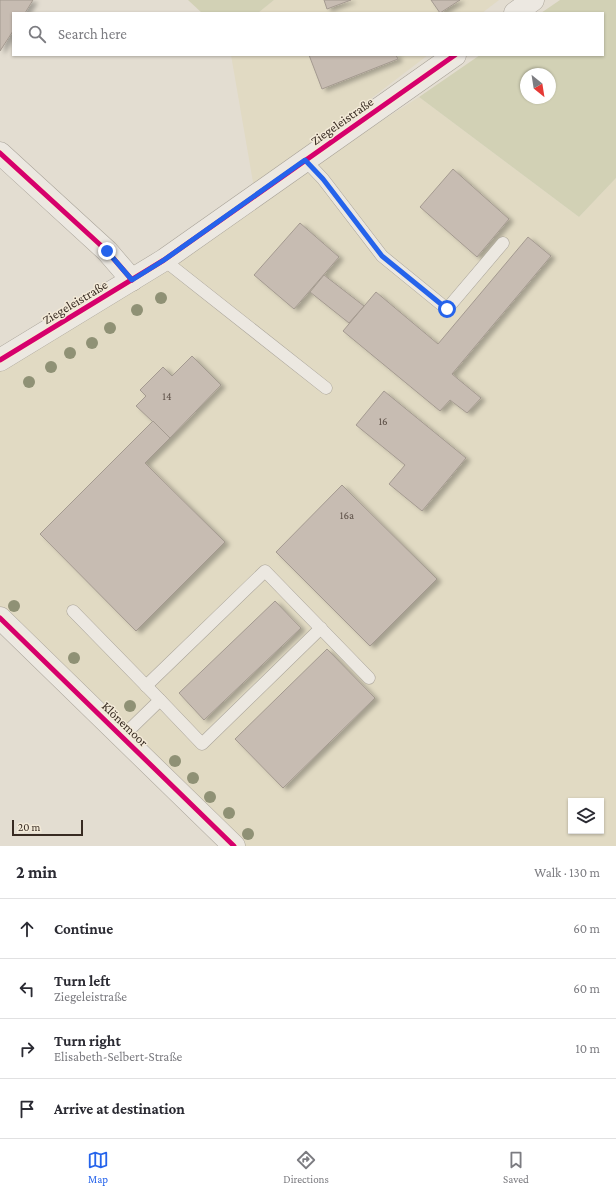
<!DOCTYPE html>
<meta charset="utf-8">
<style>
body{margin:0;font-family:"Crimson Pro",serif;background:#f7f7f7;color:#2b2b33}
.controls{position:absolute;right:12px;bottom:12px;display:grid;overflow:hidden;border-radius:0px;box-shadow:0 1px 3px #0004}
.controls button{width:36px;height:36px;display:grid;place-items:center;padding:0;border:0;border-bottom:1px solid #e1e1e2;background:#fff;color:#2b2b33;font:20px sans-serif}
.compass{position:absolute;left:520px;top:68px;width:36px;height:36px;border-radius:50%;background:#fff;box-shadow:0 1px 3px #0004;rotate:150deg}
.scale{position:absolute;left:12px;bottom:10px;width:71px;box-sizing:border-box;padding-left:4px;border:2px solid #382b22;border-top:0;font-size:11px;line-height:14px;white-space:nowrap;color:#382b22;-webkit-text-stroke:3px #f3ead8;paint-order:stroke}
.stop{position:absolute;width:12px;height:12px;margin:-9px;border:3px solid #2563eb;border-radius:50%;background:#fff}
.stop.end{background:#2563eb;border-color:#fff;box-shadow:0 1px 4px #0008}
.list{margin:0;padding:0;list-style:none}
h2{display:flex;justify-content:space-between;align-items:center;height:52px;margin:0;padding:0 16px;font-size:17px}
h2 small{font-size:13px;font-weight:400;color:#7c7c81}
.list li{display:grid;grid-template-columns:26px 1fr auto;gap:12px;align-items:center;box-sizing:border-box;height:60px;padding:0 16px;border-top:1px solid #e1e1e2}
.list b{display:block;font-size:15px;white-space:nowrap}
.list p{margin:0;font-size:13px;white-space:nowrap;color:#7c7c81}
.list em{font-size:13px;font-style:normal;color:#7c7c81}
.icon{flex:none;width:22px;height:22px;fill:none;stroke:currentColor;stroke-width:2;stroke-linecap:round;stroke-linejoin:round}
.map{position:relative;flex:none;width:616px;height:846px;overflow:hidden}
.search{position:absolute;background:#fff;box-shadow:0 1px 3px #0004;left:12px;right:12px;top:12px;height:44px;display:flex;align-items:center;gap:10px;box-sizing:border-box;padding:0 14px;border-radius:0px;color:#7c7c81;font-size:15px}
.sheet{height:292px;background:#fff}
nav{display:flex;justify-content:space-around;align-items:center;box-sizing:border-box;height:56px;border-top:1px solid #e1e1e2;background:#fff;font-size:11px;color:#7c7c81}
nav a{display:grid;justify-items:center;gap:2px}
nav .on{color:#2563eb}
.map>svg:first-child{display:block}
.farmland{fill:#e1dac3;fill-rule:evenodd}
.green{fill:#d2d1b5;fill-rule:evenodd}
.building{fill:#c7bcb2;stroke:#a49a90;filter:url(#shadow)}
.lines{fill:none;stroke-linecap:round;stroke-linejoin:round}
.service-casing{stroke:#a9a399;stroke-width:13}
.minor-casing{stroke:#a9a399;stroke-width:23}
.service{stroke:#ece8e1;stroke-width:12}
.minor{stroke:#ece8e1;stroke-width:22}
.cycleway-casing{stroke:#f3ead8;stroke-width:8}
.cycleway{stroke:#d6006c;stroke-width:5}
.tree{fill:#8f9175}
.route{stroke:#2563eb;stroke-width:5}
.labels{text-anchor:middle;dominant-baseline:central;stroke-width:3;stroke-linejoin:round;paint-order:stroke}
.number-label{font-size:11px;fill:#5c4f46}
.street-label{font-size:13px;fill:#382b22;stroke:#f3ead8}
</style>
<div class="map">
<svg width="616" height="846" viewBox="0 0 616 846">
<defs>
<filter id="shadow"><feDropShadow dx="4.5" dy="2.5" stdDeviation="2" flood-color="#0004"/></filter>
</defs>
<rect width="100%" height="100%" fill="#e3ddd1"/>
<g class="farmland">
<polygon points="274,0 499,0 482,13 258,13"/>
<polygon points="231,55 428,55 254,188"/>
<path d="M419,97L579,217L616,178V846H234L0,618V360L164,260ZM571,801H601V831H571Z"/>
</g>
<g class="green">
<polygon points="188,0 274,0 258,13 202,13"/>
<path d="M560,0H616V178L579,217L419,97L480,55H603V13H541ZM526,74H550V98H526Z"/>
</g>
<g class="building">
<polygon points="0,0 33,0 25,13 13,13 13,31 0,51"/>
<polygon points="324,0 351,0 327,9"/>
<polygon points="431,0 460,0 440,13"/>
<polygon points="309,55 396,55 398,59 322,89"/>
<polygon points="453,169 509,219 477,257 420,207"/>
<polygon points="300,223 339,257 294,309 254,275"/>
<polygon points="528,237 551,256 452,374 481,398 467,413 450,400 440,411 343,331 376,292 438,344"/>
<polygon points="324,275 364,306 349,323 310,292"/>
<polygon points="192,356 221,385 170,438 136,406 146,396 140,390 163,367 172,376"/>
<polygon points="384,391 466,458 422,511 389,484 405,465 356,425"/>
<polygon points="153,421 170,438 145,463 225,542 136,631 40,534"/>
<polygon points="342,485 437,579 370,646 276,552"/>
<polygon points="275,601 301,628 204,720 179,693"/>
<polygon points="327,649 375,698 283,788 235,739"/>
</g>
<g class="lines">
<g class="service-casing">
<g id="service">
<polyline points="305,160 323,179 382,256 447,309 503,243"/>
<polyline points="164,260 326,388"/>
<polyline points="73,611 160,700 122,737"/>
<polyline points="146,686 265,571 369,678"/>
<polyline points="160,700 202,744 321,628"/>
</g>
</g>
<g class="minor-casing">
<g id="minor">
<polyline points="515,13 533,0"/>
<polyline points="0,153 107,251 132,280"/>
<polyline points="0,360 164,260 455,55"/>
<polyline points="0,618 234,846"/>
</g>
</g>
<use href="#service" class="service"/>
<use href="#minor" class="minor"/>
<g class="cycleway-casing">
<g id="cycleway">
<polyline points="0,153 107,251 132,280"/>
<polyline points="0,360 164,260 455,55"/>
<polyline points="0,618 234,846"/>
</g>
</g>
<use href="#cycleway" class="cycleway"/>
</g>
<g class="tree">
<circle cx="161" cy="298" r="6"/>
<circle cx="137" cy="310" r="6"/>
<circle cx="110" cy="328" r="6"/>
<circle cx="92" cy="343" r="6"/>
<circle cx="70" cy="353" r="6"/>
<circle cx="51" cy="367" r="6"/>
<circle cx="29" cy="382" r="6"/>
<circle cx="14" cy="606" r="6"/>
<circle cx="74" cy="658" r="6"/>
<circle cx="130" cy="706" r="6"/>
<circle cx="175" cy="761" r="6"/>
<circle cx="193" cy="778" r="6"/>
<circle cx="210" cy="797" r="6"/>
<circle cx="229" cy="813" r="6"/>
<circle cx="248" cy="834" r="6"/>
</g>
<g class="lines">
<polyline class="route" points="107,251 132,280 164,260 305,160 323,179 382,256 447,309"/>
</g>
<g class="labels">
<g class="number-label">
<text x="167" y="396">14</text>
<text x="383" y="421">16</text>
<text x="347" y="515">16a</text>
</g>
<g class="street-label">
<text transform="translate(342 121) rotate(-35)">Ziegeleistraße</text>
<text transform="translate(75 302) rotate(-31)">Ziegeleistraße</text>
<text transform="translate(125 724) rotate(44)">Klönemoor</text>
</g>
</g>
</svg>
<div class="controls">
<button><svg class="icon" aria-label="layers" viewBox="0 0 24 24"><path d="M12 4l9 5-9 5-9-5zM3 14l9 5 9-5"/></svg></button>
</div>
<svg class="compass" viewBox="-18 -18 36 36"><path d="M0-13l5 13h-10z" fill="#e53935"/><path d="M0 13l5-13h-10z" fill="#7c7c81"/></svg>
<div class="scale">20 m</div>
<div class="stop" style="left:447px;top:309px"></div>
<div class="stop end" style="left:107px;top:251px"></div>
<div class="search"><svg class="icon" aria-label="search" viewBox="0 0 24 24"><circle cx="10" cy="10" r="6"/><path d="M15 15l6 6"/></svg>Search here</div>
</div>
<section class="sheet">
<h2>2 min<small>Walk · 130 m</small></h2>
<ul class="list">
<li><svg class="icon" aria-label="ahead" viewBox="0 0 24 24"><path d="M12 20V5M6 11l6-6 6 6"/></svg><div><b>Continue</b></div><em>60 m</em></li>
<li><svg class="icon" aria-label="left" viewBox="0 0 24 24"><path d="M17 20v-9H6M10 6l-5 5 5 5"/></svg><div><b>Turn left</b><p>Ziegeleistraße</p></div><em>60 m</em></li>
<li><svg class="icon" aria-label="right" viewBox="0 0 24 24"><path d="M7 20v-9h11M14 6l5 5-5 5"/></svg><div><b>Turn right</b><p>Elisabeth-Selbert-Straße</p></div><em>10 m</em></li>
<li><svg class="icon" aria-label="arrive" viewBox="0 0 24 24"><path d="M6 21V4h12l-3 4 3 4H6"/></svg><div><b>Arrive at destination</b></div></li>
</ul>
</section>
<nav>
<a class="on"><svg class="icon" aria-label="map" viewBox="0 0 24 24"><path d="M3 6l6-2 6 2 6-2v14l-6 2-6-2-6 2zM9 4v14M15 6v14"/></svg>Map</a>
<a><svg class="icon" aria-label="directions" viewBox="0 0 24 24"><path d="M12 3l9 9-9 9-9-9zM9 14v-3h6M13 9l2 2-2 2"/></svg>Directions</a>
<a><svg class="icon" aria-label="saved" viewBox="0 0 24 24"><path d="M7 4h10v16l-5-4-5 4z"/></svg>Saved</a>
</nav>
